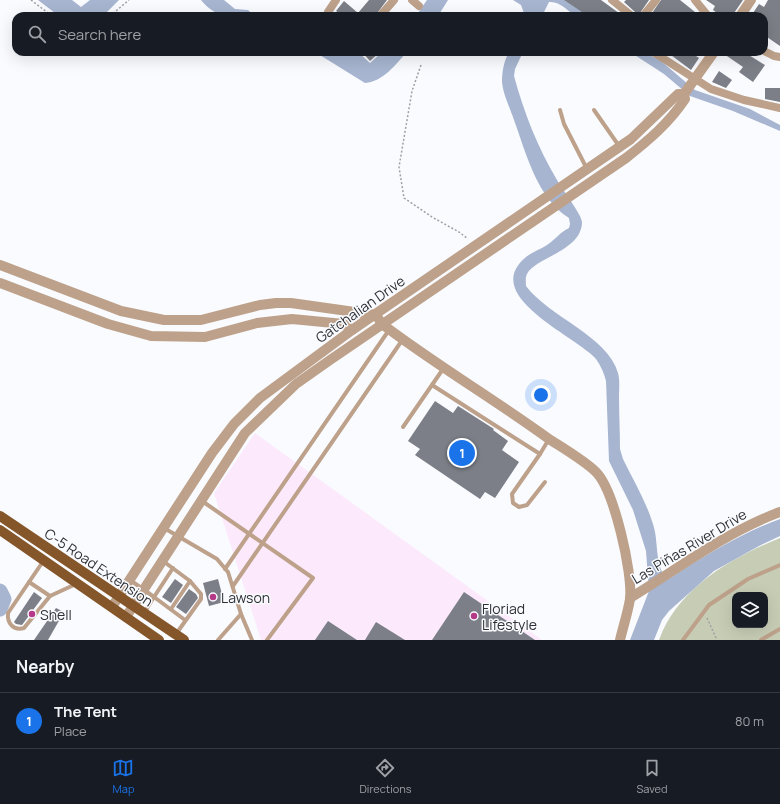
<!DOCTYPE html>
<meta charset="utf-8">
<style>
body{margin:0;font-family:Manrope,sans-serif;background:#242831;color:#f1f3f6}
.controls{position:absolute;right:12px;bottom:12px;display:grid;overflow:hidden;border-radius:8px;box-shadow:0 4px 16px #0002}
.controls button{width:36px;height:36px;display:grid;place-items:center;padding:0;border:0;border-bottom:1px solid #363941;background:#171b24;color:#f1f3f6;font:20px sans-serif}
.you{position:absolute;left:541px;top:395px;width:14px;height:14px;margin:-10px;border:3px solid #fff;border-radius:50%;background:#1a73e8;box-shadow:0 0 0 6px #1a73e833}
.badge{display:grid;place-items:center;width:26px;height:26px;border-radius:50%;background:#1a73e8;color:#fff;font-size:13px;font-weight:700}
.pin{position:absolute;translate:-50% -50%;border:2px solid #fff;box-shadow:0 1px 4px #0006}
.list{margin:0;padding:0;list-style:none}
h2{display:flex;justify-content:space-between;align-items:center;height:52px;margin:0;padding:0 16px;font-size:17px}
h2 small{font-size:13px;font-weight:400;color:#9ea1a6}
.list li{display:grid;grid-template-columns:26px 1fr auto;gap:12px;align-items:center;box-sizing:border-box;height:56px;padding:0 16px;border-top:1px solid #363941}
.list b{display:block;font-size:15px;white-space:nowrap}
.list p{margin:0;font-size:13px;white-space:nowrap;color:#9ea1a6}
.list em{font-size:13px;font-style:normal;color:#9ea1a6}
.icon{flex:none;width:22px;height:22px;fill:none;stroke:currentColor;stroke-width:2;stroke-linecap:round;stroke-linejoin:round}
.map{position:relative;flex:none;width:780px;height:640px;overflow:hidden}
.search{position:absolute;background:#171b24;box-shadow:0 4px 16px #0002;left:12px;right:12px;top:12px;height:44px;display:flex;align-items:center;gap:10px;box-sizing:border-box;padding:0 14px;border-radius:12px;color:#9ea1a6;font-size:15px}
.sheet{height:108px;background:#171b24}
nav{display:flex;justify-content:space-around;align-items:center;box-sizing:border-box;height:56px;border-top:1px solid #363941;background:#171b24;font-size:11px;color:#9ea1a6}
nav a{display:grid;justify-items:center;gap:2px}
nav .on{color:#1a73e8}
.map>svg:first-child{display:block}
.commercial{fill:#fceafc}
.green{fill:#c7cdb5;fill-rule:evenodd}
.water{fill:#a7b5d0}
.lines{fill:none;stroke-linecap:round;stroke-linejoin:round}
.river{stroke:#a7b5d0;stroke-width:15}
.building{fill:#7c7f87}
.path{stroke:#9fa0a4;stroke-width:1.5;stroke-dasharray:2 2;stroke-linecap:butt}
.service{stroke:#bda18a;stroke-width:4}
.minor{stroke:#bda18a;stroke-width:8}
.tertiary{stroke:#bda18a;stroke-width:10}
.primary{stroke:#85562a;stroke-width:10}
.poi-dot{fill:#b53988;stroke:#f9fbff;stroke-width:1.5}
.labels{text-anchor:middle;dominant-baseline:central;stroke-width:3;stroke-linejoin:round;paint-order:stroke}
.street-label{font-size:14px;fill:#2f3034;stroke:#f9fbff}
.poi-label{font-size:14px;fill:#2f3034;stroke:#f9fbff;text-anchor:start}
</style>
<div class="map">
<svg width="780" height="640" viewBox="0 0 780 640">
<rect width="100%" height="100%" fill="#f9fbff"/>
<polygon class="commercial" points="255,433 542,640 261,640 214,493"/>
<path class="green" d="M780,538V640H659C678,588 731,558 780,538ZM735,595H765V625H735Z"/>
<g class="water">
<polygon points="38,0 72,0 81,7 90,0 119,0 103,16 59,16"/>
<path d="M201,0H224L235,9L248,10L255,16C232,16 217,20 201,0Z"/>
<polygon points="427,0 448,0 438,16 416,16"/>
<path d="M513,0H566L592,16C587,16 580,17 576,15C566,11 561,1 549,2L542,16H525L521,5Z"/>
<path d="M315,52H358L370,63L382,52H407C395,65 384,81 365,83Z"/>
<path d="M509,52H523L515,69L514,76C524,113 538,148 557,180C562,189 582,215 582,222C582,251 534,258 527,274C525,278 526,282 526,286C549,317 608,336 618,373C620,380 619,390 619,397C619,415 620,432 620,449L623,459C633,480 646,501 653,524C659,542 654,564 667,580C703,557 739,534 780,519V536L759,546L714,571L669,611L662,620L654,640H630L649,591L646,551L633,510L609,461L606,381C604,373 601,366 596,359C576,336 479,296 526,257C532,252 541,249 547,245C555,240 560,232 569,228L570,224L569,218C537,198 526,153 514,120C510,108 503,94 502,82C502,71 504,61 509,52Z"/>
<polygon points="630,52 644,52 661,61 695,90 750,109 780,125 780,131 733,111 690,96 664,74"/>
</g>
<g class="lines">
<polyline class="river" points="0,591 4,599 0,609"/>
</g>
<g class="building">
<polygon points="369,0 387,0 375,16 343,16 336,11 344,1 358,13"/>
<polygon points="564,0 601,0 623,16 588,16"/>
<polygon points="626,0 649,0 638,16 635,12 624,2"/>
<polygon points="661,0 680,0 700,16 650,16"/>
<polygon points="706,0 743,0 732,16 721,16 713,10 715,6"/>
<polygon points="768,0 780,0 780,46 764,35 764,16 751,16 759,4 764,7"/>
<polygon points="362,52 380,52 370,61"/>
<polygon points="667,52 690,52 699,58 691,70"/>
<polygon points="721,52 744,52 765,65 753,82 739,72 743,67"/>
<polygon points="719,71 732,80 726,88 712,82"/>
<polygon points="765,88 780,88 780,102 765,99"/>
<polygon points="435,401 453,413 458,406 494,429 493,430 508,441 502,450 519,462 495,498 485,492 480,499 415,455 420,449 408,441"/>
<polygon points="175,579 183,585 171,603 162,597"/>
<polygon points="218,579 224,602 209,606 203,583"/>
<polygon points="189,589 196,594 198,598 186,614 176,607"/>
<polygon points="34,592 42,598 22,625 16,624 14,622"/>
<polygon points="464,592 535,640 432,640"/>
<polygon points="56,608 64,612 48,640 34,640"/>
<polygon points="328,621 357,640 315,640"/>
<polygon points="376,622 405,640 365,640"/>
</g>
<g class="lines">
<g class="path">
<polyline points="31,0 52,16"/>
<polyline points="110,16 129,0"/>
<polyline points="421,65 412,91 399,167 404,198 432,217 459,232 468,239"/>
<polyline points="707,618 717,640"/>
</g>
<g class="service">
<polyline points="560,110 564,124 587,169"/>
<polyline points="594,110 619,146"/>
<polyline points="432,385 540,454 549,439"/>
<polyline points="403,427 443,369"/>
<polyline points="540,454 512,494 513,503 519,507 527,505 545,482"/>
<polyline points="202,501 313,578 267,640"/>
<polyline points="164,528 217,559 228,572 241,614 252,640"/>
<path d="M44,560L8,613C7,623 13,631 24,628L50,596L76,584"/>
<polyline points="163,561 190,581 201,594 201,599 176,634"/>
<polyline points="173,568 154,597 185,620"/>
<polyline points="225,569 389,330"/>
<polyline points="130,580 154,597 144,613"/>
<polyline points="29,582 50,596"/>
<polyline points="233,586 403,339"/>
<polyline points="171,609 190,581"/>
<polyline points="218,640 241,614"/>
<polyline points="683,640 709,605 748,579 780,565"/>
<polyline points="761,640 780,629"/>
</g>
<g class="minor">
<polyline points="412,0 419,6"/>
<polyline points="612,0 632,16"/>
<polyline points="695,0 708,16"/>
<polyline points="328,12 336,0"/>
<polyline points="380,16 394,0"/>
<polyline points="643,16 656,0"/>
<polyline points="764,51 774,56 780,57"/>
<polyline points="653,52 711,89 744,100 780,108"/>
</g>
<g class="tertiary">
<polyline points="740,16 751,0"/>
<path d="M0,265L121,311L164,320H201L260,305L276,303H291L376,315L382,324C436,365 494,399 549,439C563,448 585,461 596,472C614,490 633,573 630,599C628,612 623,627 620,640"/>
<polyline points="0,283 108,324 151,336 205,337 257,323 292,319 344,324 352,330"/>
<path d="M630,598C679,568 726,532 780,512"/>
<polyline points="112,607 212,453 234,424 260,398 352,330 631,139 678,94 684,94 714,52"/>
<path d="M126,617L245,433L296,384L330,360L626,158C649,140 669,123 685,99L684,94"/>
</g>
<g class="primary">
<polyline points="0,516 184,640"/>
<polyline points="0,530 159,640"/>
</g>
</g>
<g class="poi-dot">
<circle cx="213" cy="597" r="4"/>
<circle cx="32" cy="614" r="4"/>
<circle cx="474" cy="616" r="4"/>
</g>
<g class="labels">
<g class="street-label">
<text transform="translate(360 309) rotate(-35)">Gatchalian Drive</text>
<text transform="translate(689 546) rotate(-31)">Las Piñas River Drive</text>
<text transform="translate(99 567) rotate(34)">C-5 Road Extension</text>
</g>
<g class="poi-label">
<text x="221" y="597">Lawson</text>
<text x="482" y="608">Floriad<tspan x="482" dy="16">Lifestyle</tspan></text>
<text x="40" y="614">Shell</text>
</g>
</g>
</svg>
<div class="controls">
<button><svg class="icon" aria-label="layers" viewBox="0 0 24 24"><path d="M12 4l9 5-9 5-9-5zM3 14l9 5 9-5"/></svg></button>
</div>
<div class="you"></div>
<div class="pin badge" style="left:462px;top:453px">1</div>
<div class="search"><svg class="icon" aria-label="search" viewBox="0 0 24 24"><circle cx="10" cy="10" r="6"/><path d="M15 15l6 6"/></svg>Search here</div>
</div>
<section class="sheet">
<h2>Nearby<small></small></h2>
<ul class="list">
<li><span class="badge">1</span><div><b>The Tent</b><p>Place</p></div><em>80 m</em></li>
</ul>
</section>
<nav>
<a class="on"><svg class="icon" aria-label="map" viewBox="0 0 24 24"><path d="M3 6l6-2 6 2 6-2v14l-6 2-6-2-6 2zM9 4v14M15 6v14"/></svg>Map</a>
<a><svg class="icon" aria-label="directions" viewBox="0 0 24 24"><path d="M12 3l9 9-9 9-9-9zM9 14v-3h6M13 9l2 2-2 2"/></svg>Directions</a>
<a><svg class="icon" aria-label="saved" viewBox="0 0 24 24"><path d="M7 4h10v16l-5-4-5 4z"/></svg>Saved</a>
</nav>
